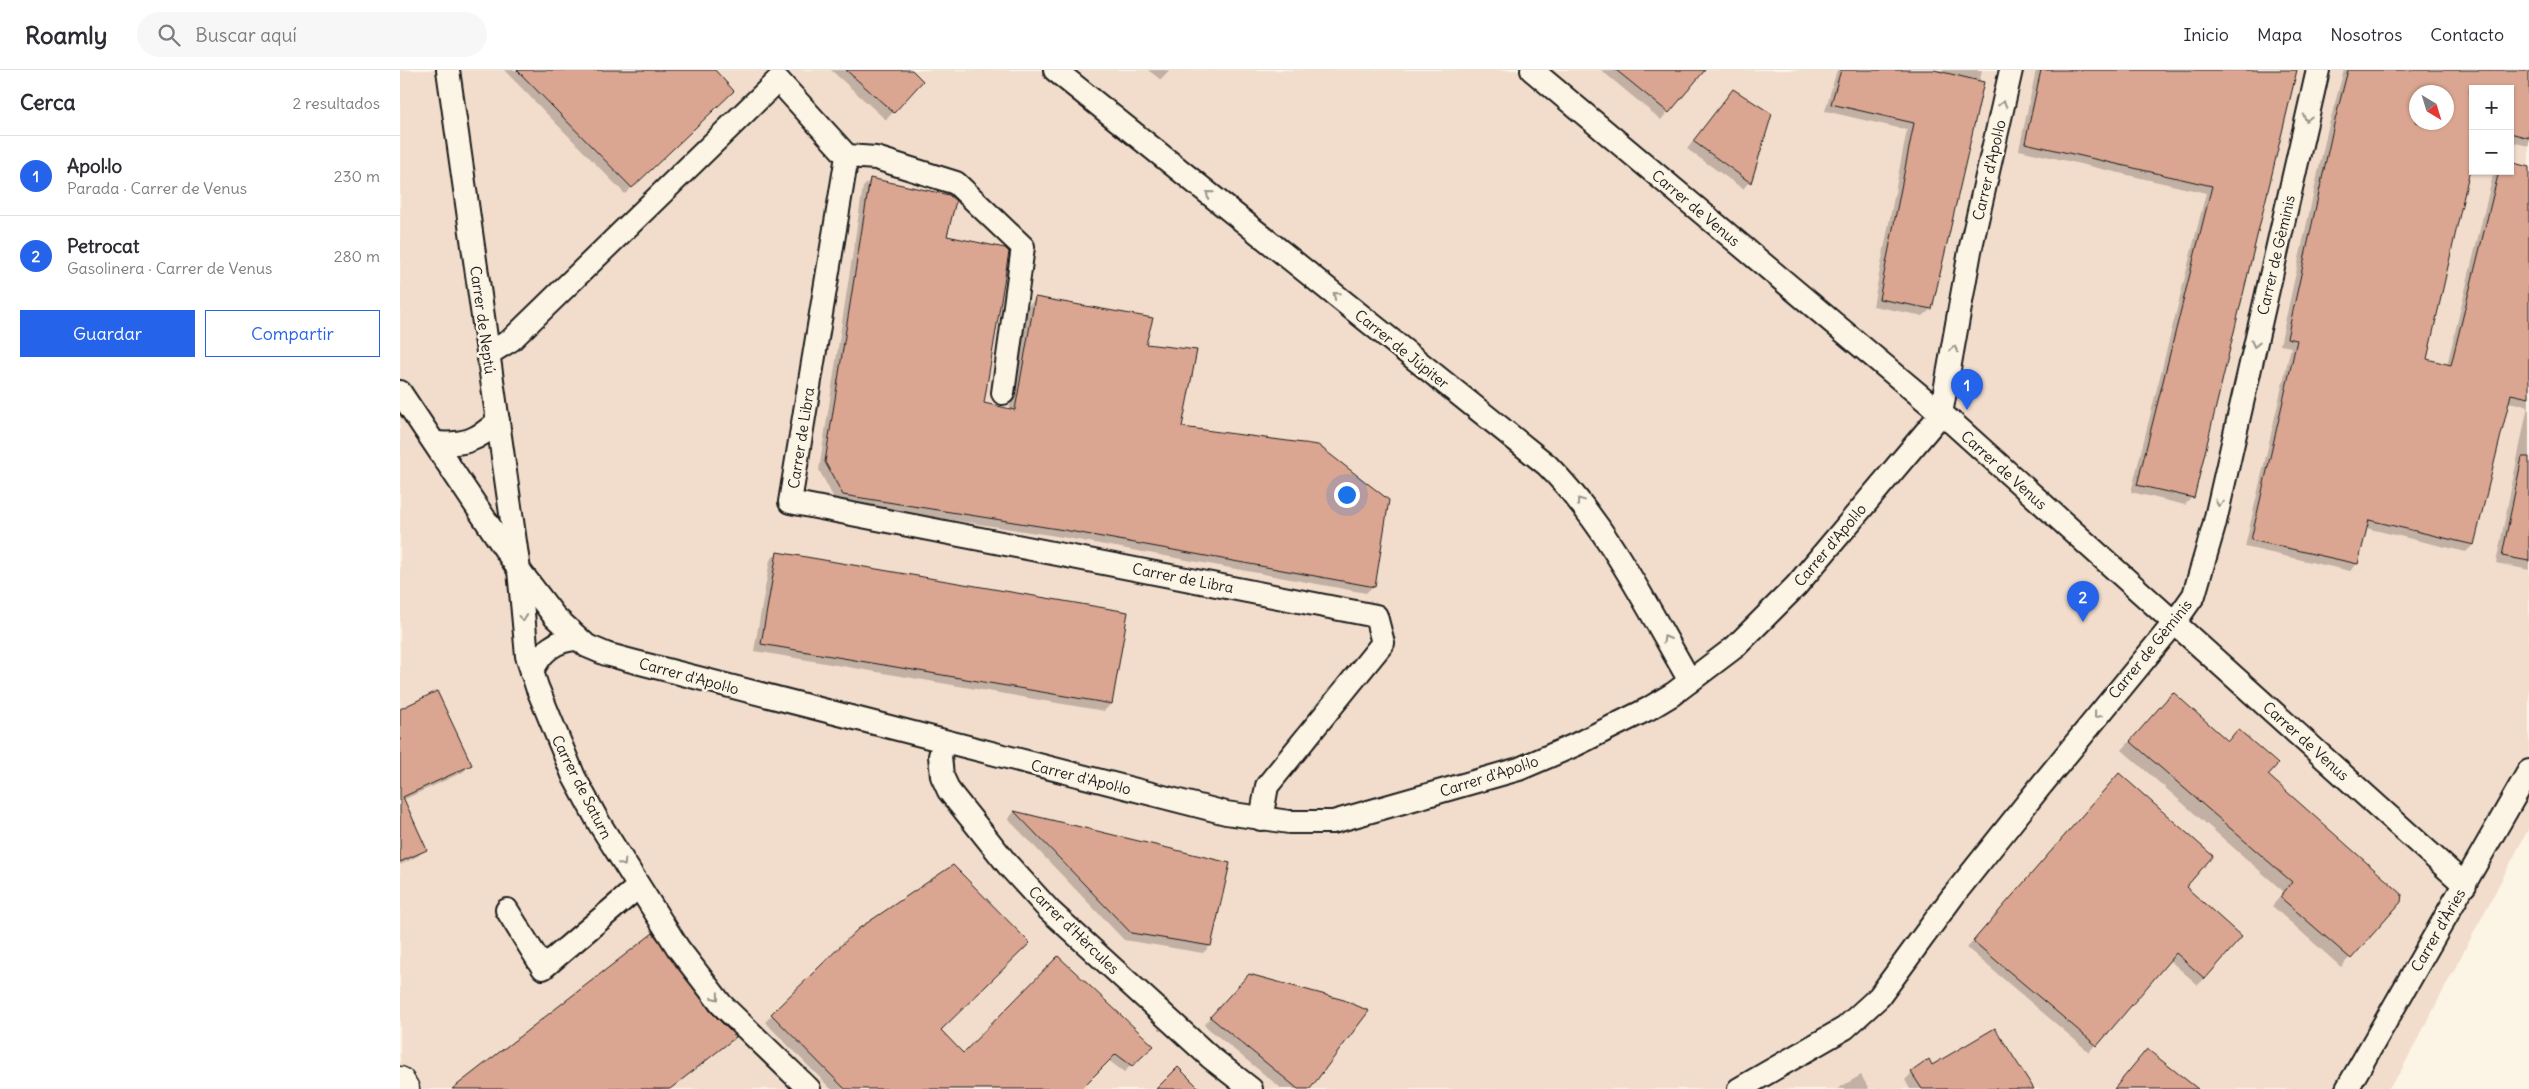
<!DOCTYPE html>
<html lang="es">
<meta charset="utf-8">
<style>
body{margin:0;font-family:Delius,sans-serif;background:#f7f7f7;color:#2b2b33}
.controls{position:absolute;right:15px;top:15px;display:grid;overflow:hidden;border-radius:0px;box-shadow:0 1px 4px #0004}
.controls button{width:45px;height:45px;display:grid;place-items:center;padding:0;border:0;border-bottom:1px solid #e1e1e2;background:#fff;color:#2b2b33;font:25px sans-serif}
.compass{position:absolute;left:2009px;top:15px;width:45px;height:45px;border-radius:50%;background:#fff;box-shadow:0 1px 4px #0004;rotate:142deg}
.you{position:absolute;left:946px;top:424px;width:18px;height:18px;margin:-12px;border:4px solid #fff;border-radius:50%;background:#1a73e8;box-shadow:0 0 0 8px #1a73e833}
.badge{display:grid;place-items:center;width:32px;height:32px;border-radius:50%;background:#2563eb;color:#fff;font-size:16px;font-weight:700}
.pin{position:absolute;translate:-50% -41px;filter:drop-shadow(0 1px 2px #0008)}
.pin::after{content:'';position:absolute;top:26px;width:18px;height:15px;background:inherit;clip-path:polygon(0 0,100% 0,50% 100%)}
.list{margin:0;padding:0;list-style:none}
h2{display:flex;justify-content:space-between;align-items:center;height:65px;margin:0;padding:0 20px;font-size:21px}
h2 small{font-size:16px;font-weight:400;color:#7c7c81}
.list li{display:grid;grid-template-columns:32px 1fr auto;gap:15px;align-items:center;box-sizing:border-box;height:80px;padding:0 20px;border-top:1px solid #e1e1e2}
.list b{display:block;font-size:19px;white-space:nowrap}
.list p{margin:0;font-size:16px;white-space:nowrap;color:#7c7c81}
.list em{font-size:16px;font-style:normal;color:#7c7c81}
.actions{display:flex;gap:10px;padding:15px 20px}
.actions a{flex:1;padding:11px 0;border:1px solid #2563eb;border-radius:0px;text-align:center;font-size:18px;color:#2563eb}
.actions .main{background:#2563eb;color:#fff}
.icon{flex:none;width:28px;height:28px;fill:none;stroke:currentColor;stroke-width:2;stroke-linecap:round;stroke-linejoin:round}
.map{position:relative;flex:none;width:2129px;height:1019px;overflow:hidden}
header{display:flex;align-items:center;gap:30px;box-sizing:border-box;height:70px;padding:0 25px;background:#fff;border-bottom:1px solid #e1e1e2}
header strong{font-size:24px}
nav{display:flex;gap:28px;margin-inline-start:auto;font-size:18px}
.search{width:350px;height:45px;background:#f7f7f7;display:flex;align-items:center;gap:12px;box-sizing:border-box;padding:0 18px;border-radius:28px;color:#7c7c81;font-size:19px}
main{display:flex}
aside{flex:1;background:#fff}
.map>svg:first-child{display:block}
.built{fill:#f2ddcc;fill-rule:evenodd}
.shadow{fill:#0003;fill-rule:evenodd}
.building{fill:#dba691;stroke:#1c1c1c;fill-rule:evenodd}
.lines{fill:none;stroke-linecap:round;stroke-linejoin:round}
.minor-casing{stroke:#1c1c1c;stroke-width:26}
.major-casing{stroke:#1c1c1c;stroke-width:31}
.minor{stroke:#fcf5e5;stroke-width:22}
.major{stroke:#fcf5e5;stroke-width:28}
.oneway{stroke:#97938b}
.labels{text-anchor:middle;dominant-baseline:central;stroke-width:5;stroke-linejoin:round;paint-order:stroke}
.street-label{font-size:15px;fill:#1c1c1c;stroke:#fcf5e5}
</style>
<header>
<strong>Roamly</strong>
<div class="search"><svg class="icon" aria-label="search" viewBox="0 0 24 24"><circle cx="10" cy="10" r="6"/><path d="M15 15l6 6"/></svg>Buscar aquí</div>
<nav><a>Inicio</a><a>Mapa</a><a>Nosotros</a><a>Contacto</a></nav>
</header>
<main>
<aside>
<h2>Cerca<small>2 resultados</small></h2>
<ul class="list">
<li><span class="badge">1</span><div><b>Apol·lo</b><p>Parada · Carrer de Venus</p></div><em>230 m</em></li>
<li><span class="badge">2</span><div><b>Petrocat</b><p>Gasolinera · Carrer de Venus</p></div><em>280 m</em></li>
</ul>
<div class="actions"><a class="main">Guardar</a><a>Compartir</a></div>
</aside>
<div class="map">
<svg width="2129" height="1019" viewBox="0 0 2129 1019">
<rect width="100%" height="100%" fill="#fcf5e5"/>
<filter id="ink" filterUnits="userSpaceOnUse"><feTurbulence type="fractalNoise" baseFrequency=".02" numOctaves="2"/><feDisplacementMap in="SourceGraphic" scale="10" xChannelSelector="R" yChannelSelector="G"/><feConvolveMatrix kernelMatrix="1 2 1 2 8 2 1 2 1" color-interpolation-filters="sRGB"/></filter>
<g filter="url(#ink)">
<path class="built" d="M0,0H2129V758L2001,1001L1988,1019H0ZM2073,19H2110V101H2073ZM2016,22H2046V52H2016Z"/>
<g class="shadow">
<polygon points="104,0 313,0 332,21 225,124"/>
<polygon points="431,0 510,0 521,11 486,50"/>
<polygon points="748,0 770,0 761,10"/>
<polygon points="1201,0 1303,0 1261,50"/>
<polygon points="1437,0 1582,0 1531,239 1523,246 1473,236 1507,60 1425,41"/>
<polygon points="1636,0 1895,0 1792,427 1785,435 1731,422 1806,123 1619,80"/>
<path d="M1944,0H2129V76L2110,72V19H2073V88L2070,90L2025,290L2047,295L2094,101H2110L2129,97V500L2096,493L2128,336L2108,332L2073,475L2066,482L1966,458L1957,494L1950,501L1845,477L1891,277L1880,275L1927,62ZM2016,22H2046V52H2016Z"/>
<polygon points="1333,21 1370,44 1349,112 1343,119 1287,79"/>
<polygon points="470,110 546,167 583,334 609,340 628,236 635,229 745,275 781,358 973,516 966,523 656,466 436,432 419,400 463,117"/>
<polygon points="377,483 711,634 704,641 354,581 370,490"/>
<polygon points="1764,633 1866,705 2000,832 1941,897 1872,836 1884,822 1722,680"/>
<polygon points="0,640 70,695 63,702 3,730 25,779 18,786 0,795"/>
<polygon points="1712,712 1784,817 1805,908 1798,915 1769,890 1689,982 1567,878"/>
<polygon points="614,742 829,794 810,876 803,883 724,870 608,749"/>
<polygon points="459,860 539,961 563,985 745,983 724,1002 708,990 679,1019 431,1019 365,952"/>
<polygon points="842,913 908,1019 882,1019 804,955"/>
<polygon points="310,943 335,967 270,1019 54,1019"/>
<polygon points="1532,997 1633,1019 1510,1019 1505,1010 1512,1003"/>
<polygon points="1461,1005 1469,1019 1437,1019"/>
</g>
<g class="building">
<polygon points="117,0 315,0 334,21 232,118"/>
<polygon points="446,0 512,0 523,11 494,43"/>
<polygon points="1216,0 1305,0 1269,43"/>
<polygon points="1441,0 1534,0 1584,12 1532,239 1479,229 1514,53 1431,34"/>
<polygon points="1641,0 1897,0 1794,428 1737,415 1812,116 1625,73"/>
<path d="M1948,0H2129V68L2110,63V19H2070L2073,86L2027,289L2051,295L2099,101H2110V92L2129,97V328L2111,324L2074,475L1969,450L1958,494L1851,470L1897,270L1887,268L1934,54ZM2016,22H2046V52H2016Z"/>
<polygon points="1333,19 1372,44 1351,113 1293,71"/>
<polygon points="470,108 549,125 556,131 547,166 605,178 609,182 584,333 615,340 635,227 753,248 746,274 797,280 782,357 918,375 989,430 975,517 664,460 443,425 425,392"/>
<polygon points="2122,387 2129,387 2129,491 2102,486"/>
<polygon points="377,482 728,542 712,634 361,574"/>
<polygon points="37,621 72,695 3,727 27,780 0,792 0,639"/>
<polygon points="1773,622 1828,671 1838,659 1878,694 1868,705 2002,824 2001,832 1951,889 1880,827 1892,812 1730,671"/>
<polygon points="1719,703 1813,786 1786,817 1842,867 1805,909 1776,883 1697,976 1573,871"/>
<polygon points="614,741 830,793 811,876 731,863"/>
<polygon points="553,795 630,873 541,960 563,983 658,886 754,976 732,996 716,984 681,1019 445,1019 371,944 458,859"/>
<polygon points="253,863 311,942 336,967 270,1019 52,1019"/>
<polygon points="849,904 944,930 969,941 910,1019 898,1019 810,947"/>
<polygon points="1595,958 1634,1019 1522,1019 1511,1002 1529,989 1532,995"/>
<polygon points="1747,979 1798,1019 1714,1019"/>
<polygon points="778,997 800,1019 756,1019"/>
</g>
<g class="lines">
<g class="minor-casing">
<g id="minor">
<polyline points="48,0 119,500 127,586 137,617 174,707 199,753 278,878 321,934 409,1019"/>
<path d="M655,0L1147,395C1208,456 1247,537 1290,611"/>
<polyline points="1132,0 1555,355 2065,815"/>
<polyline points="447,86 476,88 556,113 623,177 603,323"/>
<polyline points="88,284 111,270 378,10 447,86 390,432 976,546 983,573 867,716 861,749"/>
<polyline points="0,322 119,500 155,547 187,576 206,584 232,591 826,743 889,752 933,752 1119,699 1175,675 1248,639 1273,624 1335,577 1396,516 1541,344 1570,181 1611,0"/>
<path d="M35,373C64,375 77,371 98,351"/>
<path d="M132,603C139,582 157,569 178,569"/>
<polyline points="544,672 540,686 542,706 549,721 608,795 649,840 810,987 851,1019"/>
<polyline points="107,840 143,898 238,817"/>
<polyline points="1339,1019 1445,958 1479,927 1553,826 1639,718 1775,552 1794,525 1814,456 1918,0"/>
<polyline points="1947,1019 2129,701"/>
</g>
</g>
<g class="major-casing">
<polyline id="major" points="0,1011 5,1019"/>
</g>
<use href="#minor" class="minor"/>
<use href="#major" class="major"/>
</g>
<defs><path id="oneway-chevron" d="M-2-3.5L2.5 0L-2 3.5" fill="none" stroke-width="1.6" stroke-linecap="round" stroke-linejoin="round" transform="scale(1.25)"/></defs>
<g class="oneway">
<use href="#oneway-chevron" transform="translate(1603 34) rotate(-77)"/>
<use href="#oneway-chevron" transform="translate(1907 48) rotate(103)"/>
<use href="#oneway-chevron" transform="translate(809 124) rotate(-141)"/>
<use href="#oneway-chevron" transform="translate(936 225) rotate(-141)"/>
<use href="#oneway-chevron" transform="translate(1855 274) rotate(103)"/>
<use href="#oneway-chevron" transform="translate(1554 279) rotate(-80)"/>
<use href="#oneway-chevron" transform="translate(1180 431) rotate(-127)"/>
<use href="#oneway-chevron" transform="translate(1819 433) rotate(103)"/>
<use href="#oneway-chevron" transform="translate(123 548) rotate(85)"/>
<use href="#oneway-chevron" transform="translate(1266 569) rotate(-120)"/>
<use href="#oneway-chevron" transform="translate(1697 645) rotate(129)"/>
<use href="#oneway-chevron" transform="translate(223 793) rotate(59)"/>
<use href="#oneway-chevron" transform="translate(316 927) rotate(51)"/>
</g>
</g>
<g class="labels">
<g class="street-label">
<text transform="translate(1589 100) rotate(-77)">Carrer d'Apol·lo</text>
<text transform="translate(1296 138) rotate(40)">Carrer de Venus</text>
<text transform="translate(1876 185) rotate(-77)">Carrer de Gèminis</text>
<text transform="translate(83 250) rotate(82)">Carrer de Neptú</text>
<text transform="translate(1002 279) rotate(39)">Carrer de Júpiter</text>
<text transform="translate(401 368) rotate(-81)">Carrer de Libra</text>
<text transform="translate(1604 400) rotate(42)">Carrer de Venus</text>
<text transform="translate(1430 475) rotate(-50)">Carrer d'Apol·lo</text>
<text transform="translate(783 508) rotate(11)">Carrer de Libra</text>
<text transform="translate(1750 579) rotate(-51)">Carrer de Gèminis</text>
<text transform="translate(289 606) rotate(15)">Carrer d'Apol·lo</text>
<text transform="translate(1906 671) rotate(42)">Carrer de Venus</text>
<text transform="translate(1089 706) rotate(-18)">Carrer d'Apol·lo</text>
<text transform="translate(681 707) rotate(14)">Carrer d'Apol·lo</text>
<text transform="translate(182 717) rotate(63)">Carrer de Saturn</text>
<text transform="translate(674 860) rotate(44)">Carrer d'Hèrcules</text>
<text transform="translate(2038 860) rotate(-60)">Carrer d'Àries</text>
</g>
</g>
</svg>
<div class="controls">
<button>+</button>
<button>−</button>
</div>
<svg class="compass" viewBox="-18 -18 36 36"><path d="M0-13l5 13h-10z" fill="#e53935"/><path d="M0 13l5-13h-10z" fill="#7c7c81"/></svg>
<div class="you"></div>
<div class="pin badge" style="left:1567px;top:340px">1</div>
<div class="pin badge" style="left:1683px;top:552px">2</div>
</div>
</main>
